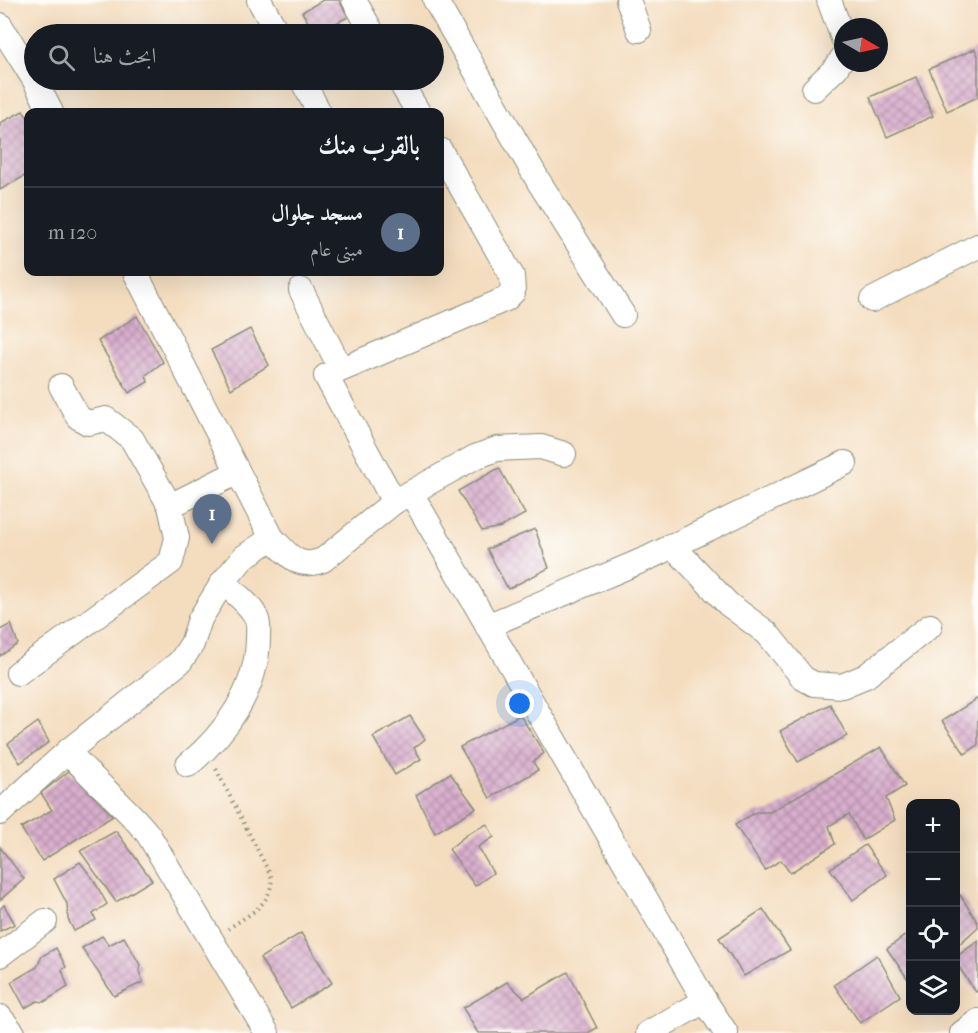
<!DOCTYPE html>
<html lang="ar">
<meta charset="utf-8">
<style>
body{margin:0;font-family:"IM FELL French Canon",Amiri,serif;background:#242831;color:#f1f3f6;direction:rtl}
.controls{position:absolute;right:18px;bottom:18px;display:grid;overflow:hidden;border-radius:12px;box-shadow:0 6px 24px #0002}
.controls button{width:54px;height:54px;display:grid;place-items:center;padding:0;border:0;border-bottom:2px solid #363941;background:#171b24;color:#f1f3f6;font:30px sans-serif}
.compass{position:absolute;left:834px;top:18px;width:54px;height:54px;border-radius:50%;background:#171b24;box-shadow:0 6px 24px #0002;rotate:99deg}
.you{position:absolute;left:520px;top:704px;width:21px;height:21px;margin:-15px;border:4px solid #fff;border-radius:50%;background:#1a73e8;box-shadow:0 0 0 9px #1a73e833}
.badge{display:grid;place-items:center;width:39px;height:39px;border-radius:50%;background:#c8321e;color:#fff;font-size:20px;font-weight:700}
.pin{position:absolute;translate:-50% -50px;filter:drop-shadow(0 2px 3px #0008)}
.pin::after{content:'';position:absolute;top:32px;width:21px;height:18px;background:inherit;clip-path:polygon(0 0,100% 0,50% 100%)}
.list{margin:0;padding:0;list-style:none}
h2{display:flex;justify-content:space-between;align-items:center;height:78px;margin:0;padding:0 24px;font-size:26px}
h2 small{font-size:20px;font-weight:400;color:#9ea1a6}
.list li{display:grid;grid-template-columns:39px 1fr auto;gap:18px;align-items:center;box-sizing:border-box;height:90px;padding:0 24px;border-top:2px solid #363941}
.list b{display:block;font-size:22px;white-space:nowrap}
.list p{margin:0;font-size:20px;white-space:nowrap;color:#9ea1a6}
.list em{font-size:20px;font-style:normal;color:#9ea1a6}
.icon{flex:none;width:33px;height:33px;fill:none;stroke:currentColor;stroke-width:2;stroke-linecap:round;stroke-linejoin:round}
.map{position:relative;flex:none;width:978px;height:1033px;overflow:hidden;direction:ltr}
.search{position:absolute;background:#171b24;box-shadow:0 6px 24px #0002;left:24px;top:24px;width:420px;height:66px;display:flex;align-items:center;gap:15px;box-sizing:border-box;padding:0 21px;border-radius:33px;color:#9ea1a6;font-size:22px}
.panel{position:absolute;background:#171b24;box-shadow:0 6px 24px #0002;left:24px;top:108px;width:420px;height:168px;border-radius:12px;direction:rtl}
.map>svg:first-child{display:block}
.building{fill:url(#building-cross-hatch)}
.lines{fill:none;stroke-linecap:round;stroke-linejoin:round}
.street-casing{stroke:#8a8d7a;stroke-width:26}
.path{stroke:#8a8d7a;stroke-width:4;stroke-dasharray:1.5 4.5;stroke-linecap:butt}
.street{stroke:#fff;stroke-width:24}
</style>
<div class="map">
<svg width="978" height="1033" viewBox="0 0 978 1033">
<defs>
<pattern id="building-cross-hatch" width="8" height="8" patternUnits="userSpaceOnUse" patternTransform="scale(1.5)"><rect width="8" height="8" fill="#d9aece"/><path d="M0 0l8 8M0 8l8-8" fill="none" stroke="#af8fa8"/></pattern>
</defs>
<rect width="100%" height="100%" fill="#fdfcf7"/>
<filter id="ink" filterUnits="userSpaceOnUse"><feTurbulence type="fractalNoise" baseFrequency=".0167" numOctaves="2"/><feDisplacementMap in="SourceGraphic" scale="12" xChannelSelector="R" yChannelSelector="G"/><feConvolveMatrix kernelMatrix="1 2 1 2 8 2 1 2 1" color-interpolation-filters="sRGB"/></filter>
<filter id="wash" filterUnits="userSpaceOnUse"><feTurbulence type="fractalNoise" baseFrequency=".008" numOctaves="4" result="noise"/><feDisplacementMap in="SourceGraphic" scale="24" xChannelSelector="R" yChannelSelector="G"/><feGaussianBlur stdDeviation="1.35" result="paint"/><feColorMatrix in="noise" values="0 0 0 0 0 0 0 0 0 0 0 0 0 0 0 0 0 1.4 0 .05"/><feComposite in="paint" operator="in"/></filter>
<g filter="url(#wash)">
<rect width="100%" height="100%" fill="#f4ddbf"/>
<g id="blocks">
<g class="building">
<polygon points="323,0 339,0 348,17 315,34 302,12"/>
<polygon points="975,49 978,56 978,97 947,111 929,69"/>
<polygon points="916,77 933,116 887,137 870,97"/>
<polygon points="23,111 28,118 28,174 0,190 0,123"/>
<polygon points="137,316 163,362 146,375 148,382 129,393 98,341"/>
<polygon points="250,329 269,365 231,389 211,350"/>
<polygon points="499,468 525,514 501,527 482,531 458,491"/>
<polygon points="535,529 549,568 508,589 487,549"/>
<polygon points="11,624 18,644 0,656 0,630"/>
<polygon points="978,698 978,745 965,754 942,721"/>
<polygon points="830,704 847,736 798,762 780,731"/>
<polygon points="520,715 544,753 533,762 538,770 490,798 460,747"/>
<polygon points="410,716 425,739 414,748 421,759 395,775 373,737"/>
<polygon points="38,722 49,742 20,763 8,744"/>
<polygon points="881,747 905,786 886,798 895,820 863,840 849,814 829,826 835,844 790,873 781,860 765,870 735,825 756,812 770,812"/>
<polygon points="69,771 113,816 42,861 21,828 52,810 41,793"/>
<polygon points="450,773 476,808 435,833 416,795"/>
<polygon points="487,824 494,837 478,847 493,873 475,886 449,849 469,833"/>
<polygon points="116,831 152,880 116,902 80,851"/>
<polygon points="865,845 887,875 853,900 830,869"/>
<polygon points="0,847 24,879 0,900"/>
<polygon points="80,862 93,879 107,904 93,914 96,920 74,931 68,919 67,904 54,879"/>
<polygon points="960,895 978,923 978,927 956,947 956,898"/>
<polygon points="4,905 15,924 0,931 0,909"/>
<polygon points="763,909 790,950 744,976 719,938"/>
<polygon points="910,932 910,982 887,949"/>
<polygon points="301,933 332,983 291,1008 260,958"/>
<polygon points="102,936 109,945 124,937 140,965 139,971 143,982 114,996 82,948"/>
<polygon points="978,941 978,991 976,992 956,963 956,957"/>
<polygon points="56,948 66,967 62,970 68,987 44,1002 37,1001 25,1008 11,982 37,967 42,956"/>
<polygon points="877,955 900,996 860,1023 834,985"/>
<polygon points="568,972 597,1028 588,1033 478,1033 463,1008 507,982 524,998"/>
</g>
</g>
</g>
<g filter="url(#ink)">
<use href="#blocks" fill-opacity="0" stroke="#8a8d7a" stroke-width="1.5"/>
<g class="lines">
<g class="street-casing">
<g id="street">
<polyline points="259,0 278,34"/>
<polyline points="354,0 373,34"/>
<polyline points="435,0 539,182 623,315"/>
<polyline points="628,0 639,30"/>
<polyline points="829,0 843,38"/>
<polyline points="0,25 34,79 51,112"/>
<polyline points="302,80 319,112"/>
<polyline points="399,80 418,112"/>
<polyline points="814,89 836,68 843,57"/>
<path d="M135,272L272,538C289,555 297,570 323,560L394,502L475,457L497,449L541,447L564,454"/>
<polyline points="301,290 341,369"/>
<polyline points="872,300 978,246"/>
<polyline points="411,493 705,1001 726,1033"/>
<polyline points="394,502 326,376 506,299 513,292 512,276 440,150"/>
<polyline points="170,506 238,472"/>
<polyline points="672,545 728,604 767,633 803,678 814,684 842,686 866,676 930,626"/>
<polyline points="487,626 648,558 845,463"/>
<polyline points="18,673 171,562 177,538 170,506 132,439 106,419 88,423 78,417 61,386"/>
<path d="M68,751C93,781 124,804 148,834L267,1033"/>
<path d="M188,765C226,733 257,690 258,639C258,633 259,625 257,620C253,606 233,592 223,582"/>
<polyline points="0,813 68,751 180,662 192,644 200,619 223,582 244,557 272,538"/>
<polyline points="0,955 45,921"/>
<polyline points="0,1017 13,1033"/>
<polyline points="648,1033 705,1001"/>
<polyline points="962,1033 978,1021"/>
</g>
</g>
<path class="path" d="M216,769L272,878C270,907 250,913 228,929"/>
<use href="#street" class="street"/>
</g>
</g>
</svg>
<div class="controls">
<button>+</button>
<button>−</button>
<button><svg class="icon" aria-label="locate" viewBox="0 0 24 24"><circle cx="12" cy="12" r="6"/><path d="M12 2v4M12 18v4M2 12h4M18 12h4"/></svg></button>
<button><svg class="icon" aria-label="layers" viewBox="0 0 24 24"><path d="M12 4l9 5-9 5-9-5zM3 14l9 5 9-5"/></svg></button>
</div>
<svg class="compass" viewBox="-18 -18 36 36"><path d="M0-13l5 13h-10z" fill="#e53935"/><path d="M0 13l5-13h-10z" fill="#9ea1a6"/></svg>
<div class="you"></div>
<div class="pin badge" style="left:212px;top:544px;background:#5c6f8a">1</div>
<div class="search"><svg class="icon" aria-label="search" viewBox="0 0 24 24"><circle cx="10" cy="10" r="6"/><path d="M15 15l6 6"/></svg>ابحث هنا</div>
<section class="panel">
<h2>بالقرب منك<small></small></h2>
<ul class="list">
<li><span class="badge" style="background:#5c6f8a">1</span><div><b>مسجد جلوال</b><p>مبنى عام</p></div><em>120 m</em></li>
</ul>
</section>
</div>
